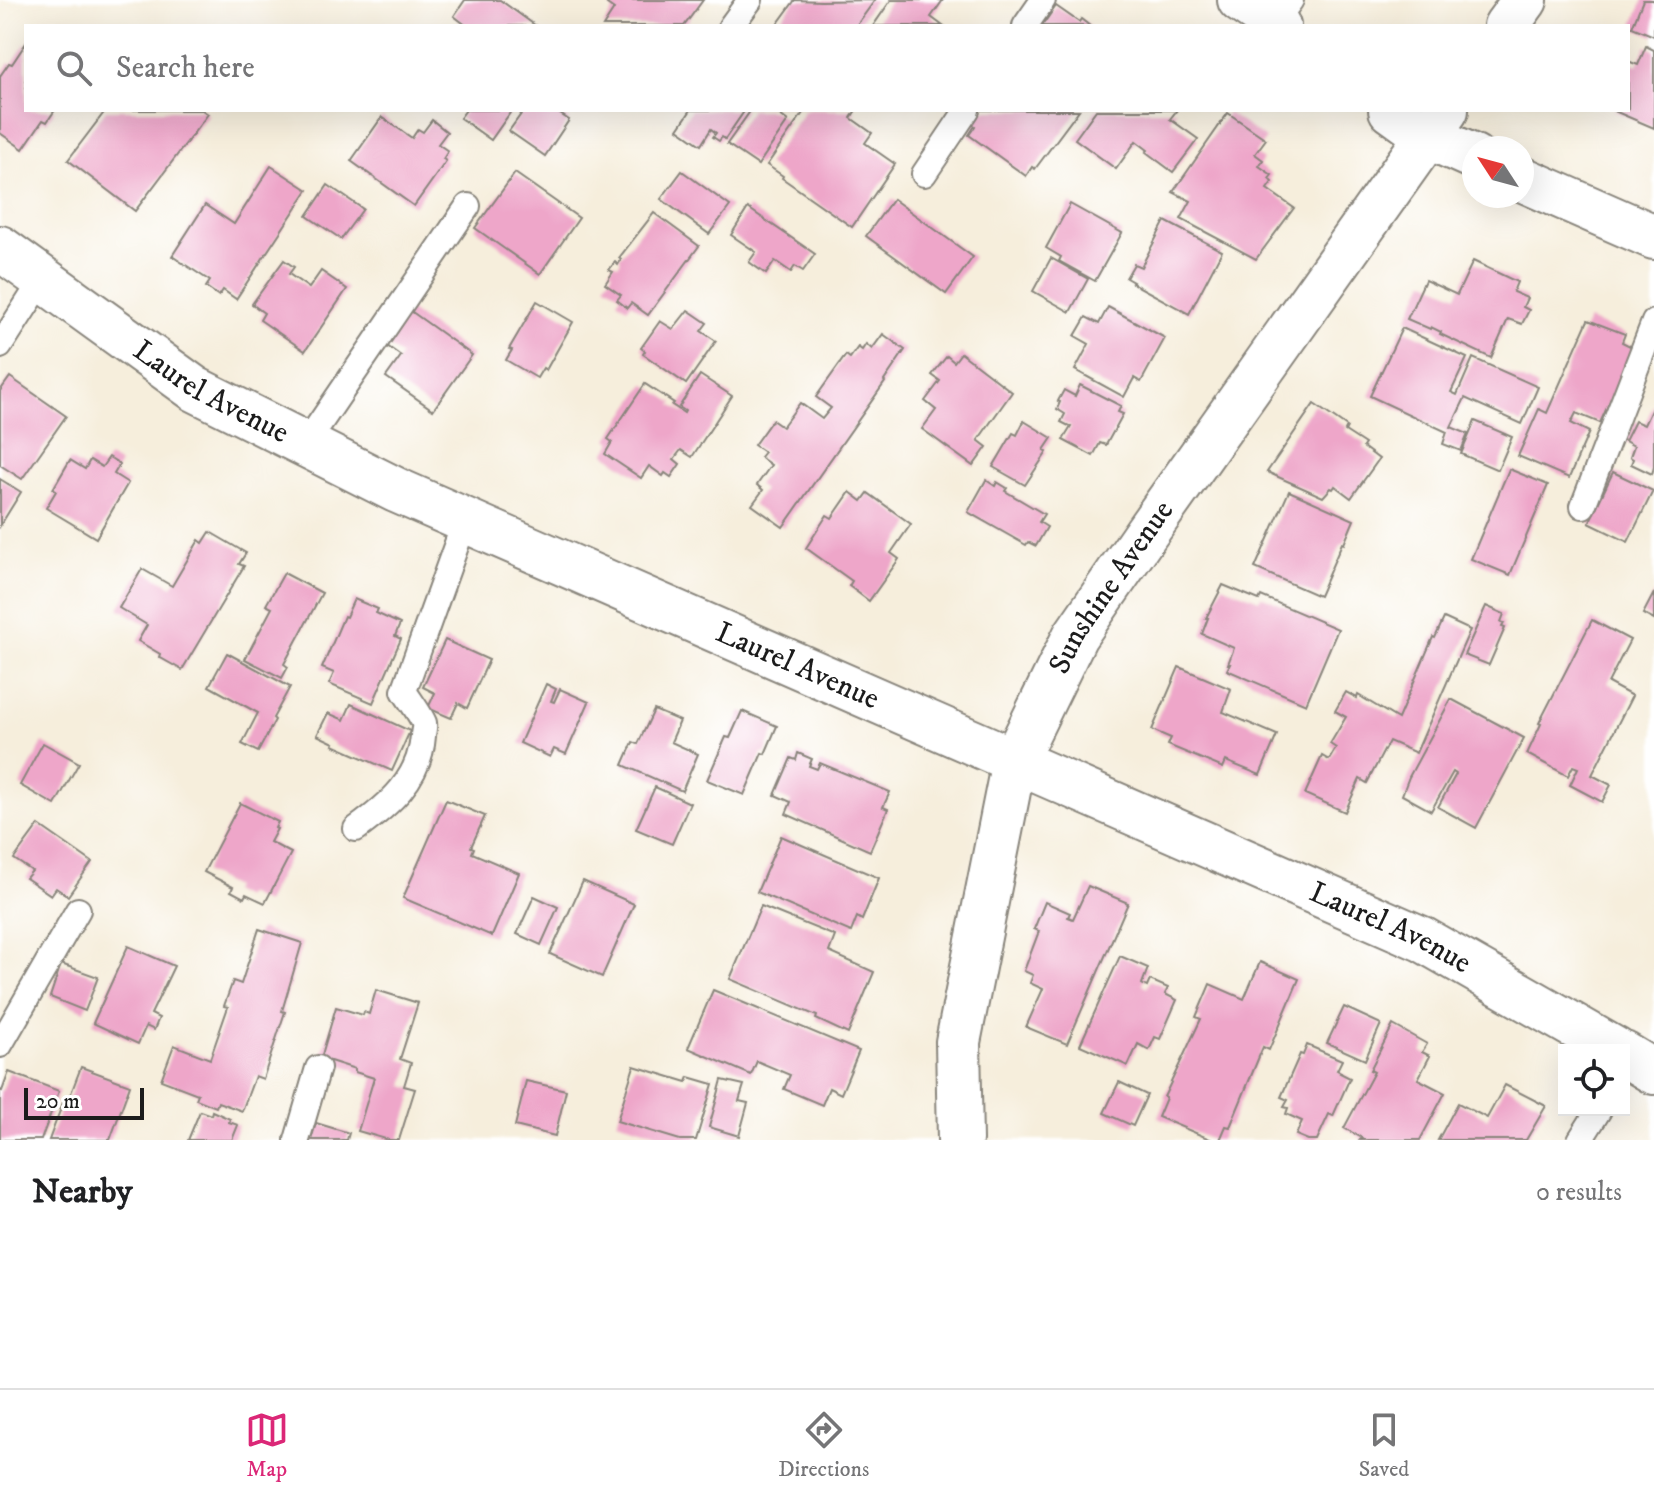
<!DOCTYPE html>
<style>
body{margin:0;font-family:"IM FELL DW Pica",serif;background:#f6f6f6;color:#202124}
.controls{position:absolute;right:24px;bottom:24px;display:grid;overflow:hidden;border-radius:0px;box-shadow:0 8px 32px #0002}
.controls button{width:72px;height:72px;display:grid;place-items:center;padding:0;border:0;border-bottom:2px solid #e0e0e0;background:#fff;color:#202124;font:40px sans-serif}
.compass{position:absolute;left:1462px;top:136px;width:72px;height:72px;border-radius:50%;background:#fff;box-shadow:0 8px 32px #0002;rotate:306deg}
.scale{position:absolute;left:24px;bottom:20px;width:120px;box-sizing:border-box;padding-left:8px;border:4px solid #1c1c1c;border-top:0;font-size:22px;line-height:28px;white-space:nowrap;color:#1c1c1c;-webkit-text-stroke:6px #fff;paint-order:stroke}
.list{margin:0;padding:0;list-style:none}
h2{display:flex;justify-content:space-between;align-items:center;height:104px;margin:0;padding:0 32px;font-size:34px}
h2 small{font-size:26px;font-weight:400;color:#757577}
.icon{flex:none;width:44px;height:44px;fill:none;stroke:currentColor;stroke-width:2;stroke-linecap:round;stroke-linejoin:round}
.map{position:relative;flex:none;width:1654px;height:1140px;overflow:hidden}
.search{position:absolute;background:#fff;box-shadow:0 8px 32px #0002;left:24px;right:24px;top:24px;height:88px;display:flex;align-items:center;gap:20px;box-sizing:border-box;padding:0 28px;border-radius:0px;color:#757577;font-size:30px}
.sheet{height:248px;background:#fff}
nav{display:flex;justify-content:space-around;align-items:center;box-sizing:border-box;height:112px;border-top:2px solid #e0e0e0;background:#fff;font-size:22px;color:#757577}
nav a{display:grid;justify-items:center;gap:4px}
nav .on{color:#db2777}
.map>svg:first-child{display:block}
.building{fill:#eea6c9}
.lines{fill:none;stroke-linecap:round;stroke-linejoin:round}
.lane-casing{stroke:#89857c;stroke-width:28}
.street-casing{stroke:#89857c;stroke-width:48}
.lane{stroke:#fff;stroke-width:24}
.street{stroke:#fff;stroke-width:44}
.labels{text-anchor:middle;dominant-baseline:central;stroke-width:6;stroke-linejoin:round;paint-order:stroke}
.street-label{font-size:30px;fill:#1c1c1c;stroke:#fff}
</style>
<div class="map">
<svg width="1654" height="1140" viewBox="0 0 1654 1140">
<rect width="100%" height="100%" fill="#fff"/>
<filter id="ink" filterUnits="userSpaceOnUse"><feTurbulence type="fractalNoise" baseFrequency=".0125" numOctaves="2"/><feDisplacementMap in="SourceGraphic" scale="16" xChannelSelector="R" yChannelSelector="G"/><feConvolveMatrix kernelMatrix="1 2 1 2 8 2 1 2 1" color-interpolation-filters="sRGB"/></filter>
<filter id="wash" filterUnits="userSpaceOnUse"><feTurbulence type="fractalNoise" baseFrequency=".006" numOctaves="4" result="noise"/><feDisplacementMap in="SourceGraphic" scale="32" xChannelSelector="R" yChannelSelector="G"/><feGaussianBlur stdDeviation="1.8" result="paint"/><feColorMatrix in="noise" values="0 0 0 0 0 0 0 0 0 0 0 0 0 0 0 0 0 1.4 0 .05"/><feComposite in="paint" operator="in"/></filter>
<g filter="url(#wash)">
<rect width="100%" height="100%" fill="#f6eedc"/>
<g id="blocks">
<g class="building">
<polygon points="465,0 500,0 536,26 467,26 454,16"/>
<polygon points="610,0 703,0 684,26 603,26 614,9 607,4"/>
<polygon points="795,0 821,1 875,0 856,26 776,26"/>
<polygon points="891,0 943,0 931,17 943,26 873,26"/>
<polygon points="1643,0 1654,0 1654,36 1632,27"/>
<polygon points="1056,6 1079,22 1081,19 1090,26 1042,26"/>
<polygon points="26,43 26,110 55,110 47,122 43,120 23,149 0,133 0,76 9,63 12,64"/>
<polygon points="1646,46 1654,50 1654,128 1612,110 1628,110 1628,61 1638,65"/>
<polygon points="106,110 202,110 208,114 135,211 68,160"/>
<polygon points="466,110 512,110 491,140 460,118"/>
<polygon points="524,110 554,110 569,120 545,156 509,131"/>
<polygon points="691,110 745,110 725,139 722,137 719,141 713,137 716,133 711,129 701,145 678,129"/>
<polygon points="751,110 773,110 788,121 758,165 727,144"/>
<polygon points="805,110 856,110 851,118 872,133 865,143 895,164 852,227 782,178 783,176 767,165"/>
<polygon points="981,110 1079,110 1035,169 1032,167 1026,176 969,135 975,126 971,123"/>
<polygon points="1096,110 1177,110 1170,119 1198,139 1173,172 1146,152 1148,150 1136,141 1116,169 1075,139"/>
<polygon points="1228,113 1266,139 1255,154 1263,160 1259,166 1272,175 1269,179 1272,182 1267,189 1294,208 1256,259 1181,219 1191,201 1173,192"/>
<polygon points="382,117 412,138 418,129 423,132 432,120 447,132 438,144 448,151 443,159 446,161 414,206 351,161"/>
<polygon points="271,166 308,190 236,299 223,290 219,296 206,287 210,281 172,256 205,205 234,224"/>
<polygon points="682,171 730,206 709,234 661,199"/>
<polygon points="515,173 579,218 540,274 475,228"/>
<polygon points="328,185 363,209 341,239 307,216"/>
<polygon points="893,199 973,257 946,294 866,236"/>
<polygon points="1070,204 1122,233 1095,281 1059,261 1061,257 1046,248"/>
<polygon points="748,208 815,254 803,271 795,266 791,272 775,261 766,274 749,262 756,252 731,235"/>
<polygon points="654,213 699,246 648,315 631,303 627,308 617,300 621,295 605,284 613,272 609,270 615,262 618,265 621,260 619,258"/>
<polygon points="1165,221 1222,251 1189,314 1132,283 1133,282 1126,278 1134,264 1141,267"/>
<polygon points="1051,258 1088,279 1070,312 1033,291"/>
<polygon points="284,260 294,267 289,274 309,288 321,271 347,289 305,351 260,320 264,313 252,304"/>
<polygon points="1473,261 1517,282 1513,292 1527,298 1523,307 1529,310 1522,324 1508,319 1491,358 1440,334 1441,332 1431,327 1430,329 1407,319 1425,280 1457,295"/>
<polygon points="537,301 573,322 546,370 543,368 537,378 506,360 512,350 509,349"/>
<polygon points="1108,307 1165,338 1141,382 1134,378 1124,397 1075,370 1089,344 1075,336 1086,317 1099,324"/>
<polygon points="408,309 472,355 433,410 386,377 401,356 383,343"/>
<polygon points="688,310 707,323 701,331 716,341 686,384 643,354 645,351 641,348 660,321 673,329"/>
<polygon points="1588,320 1625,334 1622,342 1634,348 1600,423 1576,413 1571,423 1589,432 1569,478 1518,456 1539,409 1547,413"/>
<polygon points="1402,328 1467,358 1451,392 1457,395 1473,358 1538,387 1522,424 1465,398 1451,427 1468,434 1461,451 1443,444 1447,432 1370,396"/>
<polygon points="883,334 905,350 884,381 885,382 783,527 752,505 763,490 757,485 771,465 760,457 764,452 754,445 772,420 782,427 800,403 822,419 831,408 816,397 846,355 850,358 858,347 862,350 866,344 872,349"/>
<polygon points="961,353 1012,392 978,440 987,447 973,466 922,429 936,410 925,401 940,381 932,375 947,356 954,362"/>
<polygon points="700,375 732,396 692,457 681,450 674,459 680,464 671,477 665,473 663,476 649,466 641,478 605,454 612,442 608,439 645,384 674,403 672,405 684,413 685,411 679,407"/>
<polygon points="10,377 66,416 22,479 0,465 0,391"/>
<polygon points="1080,385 1121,406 1118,412 1123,414 1106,445 1100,443 1093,456 1063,440 1071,427 1061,422 1065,414 1057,409 1060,402 1058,401 1064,390 1075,396"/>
<polygon points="1314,404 1347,427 1345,431 1365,444 1363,447 1379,459 1351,498 1335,486 1333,489 1331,488 1323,497 1267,472"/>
<polygon points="1654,404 1654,467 1652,474 1631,464 1633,459 1630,457 1634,446 1625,441 1635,421 1644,425"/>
<polygon points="1024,421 1052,438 1044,450 1047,452 1025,485 993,467 1013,433 1017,435"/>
<polygon points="1475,421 1512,437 1498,470 1461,454"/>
<polygon points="109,457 120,464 114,474 128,483 96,538 46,508 56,491 53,489 70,460 85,469 90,460 102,467"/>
<polygon points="1509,469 1548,485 1510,575 1471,559"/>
<polygon points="1613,472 1653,491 1628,542 1589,523"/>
<polygon points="0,479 21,492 0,526"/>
<polygon points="986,480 995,486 997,482 1007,488 1005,491 1044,514 1039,522 1047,527 1036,546 1028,542 1026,545 968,512"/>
<polygon points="1289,491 1354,520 1344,544 1342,543 1319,596 1255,568"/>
<polygon points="850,492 862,501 868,493 911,524 891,553 899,559 869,601 849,586 852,581 806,548 827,515 832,518"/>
<polygon points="210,532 246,553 239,564 244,566 182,670 159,657 160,654 138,641 147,625 119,608 142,569 172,586 199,540 203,543"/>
<polygon points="284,573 322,593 284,664 288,667 282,678 245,659 272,608 266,605"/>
<polygon points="1223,585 1259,600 1261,596 1338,629 1306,704 1227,670 1230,664 1228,664 1234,648 1202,634 1208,618 1206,618"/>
<polygon points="1654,593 1654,620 1643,614"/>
<polygon points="354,599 378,609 376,613 400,624 395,636 401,639 373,703 329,684 334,673 322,668 344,616 346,617"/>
<polygon points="1486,606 1504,614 1501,622 1504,623 1502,627 1505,628 1489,665 1464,655"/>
<polygon points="1444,618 1470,630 1416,753 1389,741 1367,783 1360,779 1345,812 1305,794 1322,756 1329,760 1336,748 1330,744 1346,717 1335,711 1346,692 1357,698 1358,695 1398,719 1433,637 1435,638"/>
<polygon points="1592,620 1630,640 1608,683 1632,696 1592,775 1611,785 1602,802 1570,785 1578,768 1573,766 1568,776 1527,754 1541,724 1539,723"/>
<polygon points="445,640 489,660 467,708 458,703 451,718 428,708 435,693 423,687"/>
<polygon points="227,653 290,687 273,718 275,720 258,752 242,744 258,713 209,686"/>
<polygon points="1179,667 1231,689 1223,712 1277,735 1260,775 1226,761 1223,768 1168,745 1171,738 1152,730"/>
<polygon points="546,684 556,689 551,701 554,702 560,689 589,702 566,754 554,749 550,757 520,743"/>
<polygon points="1451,699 1524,738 1476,828 1438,807 1456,774 1453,772 1431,811 1402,795 1409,777"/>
<polygon points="351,704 410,731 392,771 333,745 334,743 317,735 328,713 344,720"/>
<polygon points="654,710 680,721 671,742 698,754 682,791 623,765 633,742 638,744"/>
<polygon points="742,711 777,726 765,754 762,753 744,795 707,780 726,737 730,738"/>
<polygon points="43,743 79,763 55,805 20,785"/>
<polygon points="798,753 812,759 809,766 817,769 820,763 890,792 883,807 888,809 870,851 786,814 791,802 775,795 791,758 796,760"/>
<polygon points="655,787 690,803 672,844 636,829"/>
<polygon points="446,800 485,816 471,847 474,848 472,853 519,873 492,936 403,898"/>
<polygon points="240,803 278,822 275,828 277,829 270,842 291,853 265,903 246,894 244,898 231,891 233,887 204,872"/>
<polygon points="39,825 92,862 68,896 56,888 51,895 26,878 32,871 14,859"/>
<polygon points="781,836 879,878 862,920 857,917 851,932 757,892"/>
<polygon points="583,881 634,904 602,977 550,954"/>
<polygon points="1088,886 1128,903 1067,1044 1026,1027 1043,989 1030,983 1033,975 1024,971 1039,931 1034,929 1045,902 1070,913 1068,917 1073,919"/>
<polygon points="534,896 558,907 541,945 517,934"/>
<polygon points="761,906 835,936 829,952 874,972 848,1034 816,1019 817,1016 730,979"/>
<polygon points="259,929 302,943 282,1011 285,1012 263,1079 255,1076 242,1111 218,1102 216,1107 196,1099 198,1094 161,1080 174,1045 210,1059 228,1007 224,1006 233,981 241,984"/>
<polygon points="128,946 174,966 151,1014 159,1018 154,1030 146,1026 138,1044 93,1023"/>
<polygon points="1120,956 1148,968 1142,984 1147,987 1150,980 1168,988 1165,994 1177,1000 1160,1039 1155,1037 1149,1050 1138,1044 1128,1066 1080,1045"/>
<polygon points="1260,962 1299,979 1269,1050 1263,1047 1230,1127 1226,1126 1220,1140 1212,1140 1158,1117 1166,1098 1164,1097 1201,1019 1196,1017 1210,984 1244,999"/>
<polygon points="61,964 98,977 85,1011 50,997"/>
<polygon points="376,990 418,1003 400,1059 411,1063 404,1086 415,1089 399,1140 389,1140 358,1131 374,1078 355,1072 355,1069 321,1058 336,1007 363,1015 364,1012 369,1014"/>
<polygon points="713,990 859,1051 841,1094 829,1088 822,1105 784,1089 790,1075 757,1061 751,1075 688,1048"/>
<polygon points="1344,1007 1381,1024 1365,1060 1327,1043"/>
<polygon points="1393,1025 1427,1044 1422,1052 1430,1056 1418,1079 1445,1093 1420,1140 1360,1140 1362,1138 1344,1128 1374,1072 1370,1070"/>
<polygon points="1307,1045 1342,1060 1337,1070 1341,1072 1340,1073 1350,1078 1333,1116 1329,1114 1317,1140 1308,1140 1296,1135 1302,1121 1286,1114 1288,1108 1284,1107 1288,1100 1281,1097 1300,1054 1303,1055"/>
<polygon points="634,1066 687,1082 689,1077 713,1084 696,1140 680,1140 617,1121"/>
<polygon points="81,1067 130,1085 110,1140 49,1140 64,1100 68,1101"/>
<polygon points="9,1072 59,1091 41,1140 0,1140 0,1090 2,1091"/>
<polygon points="722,1080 744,1085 739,1101 748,1103 739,1136 709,1127"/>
<polygon points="526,1081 566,1090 555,1136 515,1126"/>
<polygon points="1119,1082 1147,1095 1133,1126 1104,1113"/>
<polygon points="1505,1085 1546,1106 1526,1140 1438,1140 1458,1103 1487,1118"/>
<polygon points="200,1111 211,1115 212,1111 230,1119 229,1122 238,1125 232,1140 188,1140"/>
<polygon points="316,1123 349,1133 347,1140 311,1140"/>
</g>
</g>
</g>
<g filter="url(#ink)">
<use href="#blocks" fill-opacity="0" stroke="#89857c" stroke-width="2"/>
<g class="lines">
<g class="lane-casing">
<g id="lane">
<polyline points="1274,23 1291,0"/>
<polyline points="731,26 750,0"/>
<polyline points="1025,26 1043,0"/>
<polyline points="924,174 967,110"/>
<polyline points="0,346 43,279"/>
<polyline points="305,445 468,206"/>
<polyline points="1583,506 1654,322"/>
<path d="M356,829C389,805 420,779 423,736C423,732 425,727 424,723C421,715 409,699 404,691L465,521"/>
<polyline points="0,1045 78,910"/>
<polyline points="297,1140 318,1068"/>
<polyline points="1580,1140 1599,1110"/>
</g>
</g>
<g class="street-casing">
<g id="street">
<polyline points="1240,0 1278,26"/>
<polyline points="1506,26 1525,0"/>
<polyline points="1391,110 1427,136 1474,157"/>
<polyline points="1522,179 1654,237"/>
<path id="s1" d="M0,248L195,389L396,490L1422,939L1616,1050"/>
<polyline points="1624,1054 1654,1072"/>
<path id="s2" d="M960,1140L958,1042L1014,761L1075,636L1146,533L1446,110"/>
</g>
</g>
<use href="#lane" class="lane"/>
<use href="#street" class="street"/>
</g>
</g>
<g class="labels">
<g class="street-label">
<text stroke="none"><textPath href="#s1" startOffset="256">Laurel Avenue</textPath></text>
<text stroke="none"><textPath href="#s2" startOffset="584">Sunshine Avenue</textPath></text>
<text stroke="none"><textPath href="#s1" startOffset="904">Laurel Avenue</textPath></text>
<text stroke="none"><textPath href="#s1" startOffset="1552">Laurel Avenue</textPath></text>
</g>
</g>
</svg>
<div class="controls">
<button><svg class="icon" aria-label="locate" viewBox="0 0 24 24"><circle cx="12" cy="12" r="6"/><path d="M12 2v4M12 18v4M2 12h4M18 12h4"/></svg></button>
</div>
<svg class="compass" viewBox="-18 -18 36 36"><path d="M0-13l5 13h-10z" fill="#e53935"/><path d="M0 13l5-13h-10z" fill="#757577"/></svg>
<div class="scale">20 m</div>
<div class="search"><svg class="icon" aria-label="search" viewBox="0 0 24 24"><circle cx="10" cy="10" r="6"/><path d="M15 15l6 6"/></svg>Search here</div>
</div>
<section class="sheet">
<h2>Nearby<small>0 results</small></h2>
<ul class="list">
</ul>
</section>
<nav>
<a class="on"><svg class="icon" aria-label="map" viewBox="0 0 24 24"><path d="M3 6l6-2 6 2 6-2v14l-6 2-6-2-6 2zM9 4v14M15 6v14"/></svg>Map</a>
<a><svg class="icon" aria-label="directions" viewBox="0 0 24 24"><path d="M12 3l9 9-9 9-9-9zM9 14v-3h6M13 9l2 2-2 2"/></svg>Directions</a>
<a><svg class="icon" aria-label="saved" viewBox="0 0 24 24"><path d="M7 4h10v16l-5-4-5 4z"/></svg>Saved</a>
</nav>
